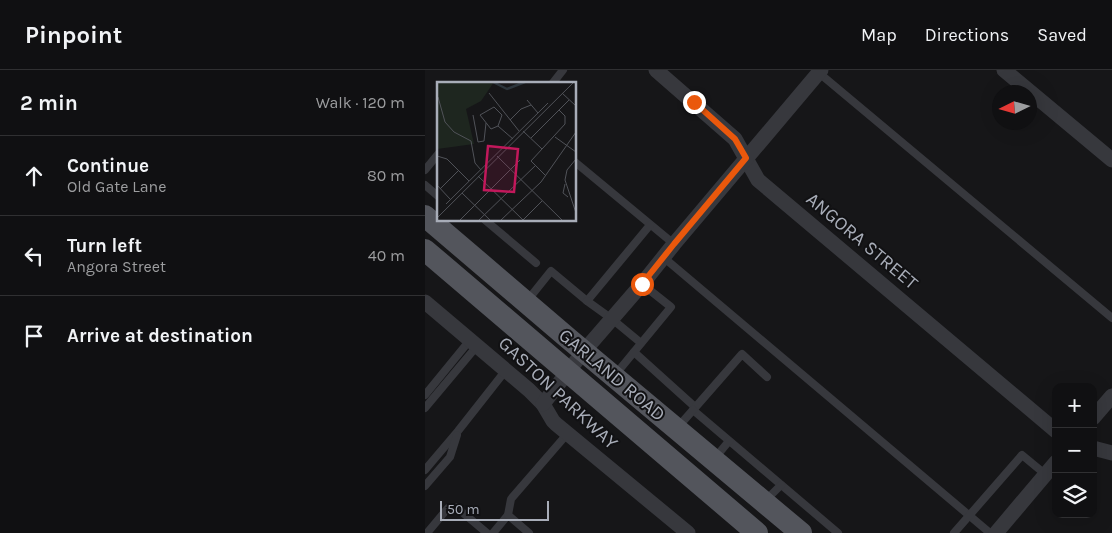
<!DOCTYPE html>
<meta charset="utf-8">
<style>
body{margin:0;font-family:Karla,sans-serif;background:#1e1e20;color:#f1f3f6}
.controls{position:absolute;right:15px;bottom:15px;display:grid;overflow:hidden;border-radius:10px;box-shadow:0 5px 20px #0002}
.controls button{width:45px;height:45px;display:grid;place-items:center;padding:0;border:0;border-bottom:1px solid #303032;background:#101012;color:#f1f3f6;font:25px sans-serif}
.compass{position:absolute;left:567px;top:15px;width:45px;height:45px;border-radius:50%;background:#101012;box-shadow:0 5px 20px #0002;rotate:265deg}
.scale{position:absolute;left:15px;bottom:12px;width:109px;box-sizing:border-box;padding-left:5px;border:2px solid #a8adb8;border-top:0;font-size:14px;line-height:18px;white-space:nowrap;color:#a8adb8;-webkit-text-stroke:4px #111113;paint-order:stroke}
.stop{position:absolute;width:15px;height:15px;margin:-11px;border:4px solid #ea580c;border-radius:50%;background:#fff}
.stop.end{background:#ea580c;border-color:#fff;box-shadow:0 1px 5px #0008}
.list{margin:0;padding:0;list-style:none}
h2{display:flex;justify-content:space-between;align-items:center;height:65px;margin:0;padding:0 20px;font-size:21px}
h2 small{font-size:16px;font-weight:400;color:#9c9d9f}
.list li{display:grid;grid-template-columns:32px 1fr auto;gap:15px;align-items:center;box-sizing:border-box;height:80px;padding:0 20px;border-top:1px solid #303032}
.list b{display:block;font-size:19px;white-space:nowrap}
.list p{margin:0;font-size:16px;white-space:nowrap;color:#9c9d9f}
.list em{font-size:16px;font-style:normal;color:#9c9d9f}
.icon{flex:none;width:28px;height:28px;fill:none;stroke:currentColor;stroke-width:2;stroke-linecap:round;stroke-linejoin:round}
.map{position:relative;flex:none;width:687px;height:463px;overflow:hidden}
header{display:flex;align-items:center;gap:30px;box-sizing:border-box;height:70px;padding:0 25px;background:#101012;border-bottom:1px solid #303032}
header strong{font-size:24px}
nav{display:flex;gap:28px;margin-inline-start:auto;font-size:18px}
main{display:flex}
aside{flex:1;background:#101012}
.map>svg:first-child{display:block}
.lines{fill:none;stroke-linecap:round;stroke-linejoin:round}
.lane{stroke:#37383d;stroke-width:8}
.street{stroke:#37383d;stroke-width:15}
.primary{stroke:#53555c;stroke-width:22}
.route{stroke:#ea580c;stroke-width:6}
.labels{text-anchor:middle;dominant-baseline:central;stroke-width:4;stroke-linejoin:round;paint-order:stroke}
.street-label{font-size:19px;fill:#a8adb8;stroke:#111113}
.inset-river{fill:none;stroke:#2c353c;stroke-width:2.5}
.inset-road{fill:none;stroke:#505258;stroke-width:1}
.view{fill:#c2185b;fill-opacity:0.15;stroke:#c2185b;stroke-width:2.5}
.inset-edge{fill:none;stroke:#a8adb8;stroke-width:2.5}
</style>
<header>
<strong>Pinpoint</strong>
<nav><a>Map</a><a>Directions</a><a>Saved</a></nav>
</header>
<main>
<aside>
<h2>2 min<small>Walk · 120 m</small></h2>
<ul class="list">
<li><svg class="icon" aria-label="ahead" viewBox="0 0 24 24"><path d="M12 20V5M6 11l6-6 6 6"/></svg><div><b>Continue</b><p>Old Gate Lane</p></div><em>80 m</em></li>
<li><svg class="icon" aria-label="left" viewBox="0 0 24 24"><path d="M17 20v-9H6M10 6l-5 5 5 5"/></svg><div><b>Turn left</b><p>Angora Street</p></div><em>40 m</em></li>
<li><svg class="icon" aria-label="arrive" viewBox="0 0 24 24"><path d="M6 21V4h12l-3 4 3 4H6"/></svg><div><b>Arrive at destination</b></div></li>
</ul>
</aside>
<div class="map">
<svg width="687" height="463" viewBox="0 0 687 463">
<rect width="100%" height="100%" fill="#161618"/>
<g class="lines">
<g class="lane">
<polyline points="394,3 687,248"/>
<polyline points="127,14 138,0"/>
<polyline points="150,92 249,174"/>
<polyline points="0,100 14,83"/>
<polyline points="0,115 14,127"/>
<polyline points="60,150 111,193"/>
<polyline points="238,187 565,463"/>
<polyline points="102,231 126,201 162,231 225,155"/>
<polyline points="162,231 187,249 216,273"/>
<polyline points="209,282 270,337"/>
<polyline points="190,305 246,237 217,214"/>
<polyline points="342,307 317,284 268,340 413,463"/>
<polyline points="0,325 45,270"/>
<polyline points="0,338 52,276"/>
<polyline points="253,357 268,340"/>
<polyline points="290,388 304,371"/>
<polyline points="0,400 33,361 81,300"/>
<polyline points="0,416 25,387 32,365"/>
<polyline points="340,431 356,415"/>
<polyline points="2,463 23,438 31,437 62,463"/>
<polyline points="68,463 83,445"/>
<polyline points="104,463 83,445 86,429 143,363"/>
<polyline points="529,463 597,385 620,404"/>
</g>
<g class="street">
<polyline points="231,0 310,69 333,110 631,361"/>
<polyline points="579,0 687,90"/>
<polyline points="0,232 104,320 118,334 128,351 131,354 263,463"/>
<polyline points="118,334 159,281 217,214 249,174 396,0"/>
<polyline points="668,348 687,326"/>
<polyline points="668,378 687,383"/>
<polyline points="571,463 631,392"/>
</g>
<g class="primary">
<polyline points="0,146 144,269 376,463"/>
<polyline points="0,180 332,463"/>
</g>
</g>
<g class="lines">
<polyline class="route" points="217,214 249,174 321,88 310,69 269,32"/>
</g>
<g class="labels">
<g class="street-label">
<text transform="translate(437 171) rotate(40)">ANGORA STREET</text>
<text transform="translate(187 305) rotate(40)">GARLAND ROAD</text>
<text transform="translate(133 323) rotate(43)">GASTON PARKWAY</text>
</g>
</g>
<g transform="translate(12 12)">
<rect width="139" height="139" fill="#161618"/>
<path d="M0,0H57L44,19L29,27L37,62L0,67Z" fill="#1e261f"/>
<path class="inset-river" d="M56,0L70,7L88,0"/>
<path class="inset-road" d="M52,11L82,49M125,11L139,24M1,15L8,40L17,50L34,59L38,81L44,88M90,18L101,31M36,33L41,60L47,59L49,41M73,38L84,27L94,23M61,44L65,33L57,25L43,33L54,47L61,44L76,57M86,49L105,67M118,55L139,70M94,56L132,18M0,74L10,77L32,99M60,74L125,138M139,77L130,88L128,98L139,131M41,94L86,138M109,94L94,79L128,42V34L122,28M128,102L126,111L131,115M0,103L13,117M3,107L22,88M25,111L53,138M9,122L111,21M0,136L137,0M23,138L83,78M42,138L99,83M64,138L104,100L139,50M86,138L105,119"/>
<path class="view" d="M51,64L81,67L77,110L47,108Z"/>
<rect width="139" height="139" class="inset-edge"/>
</g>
</svg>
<div class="controls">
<button>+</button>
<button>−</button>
<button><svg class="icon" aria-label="layers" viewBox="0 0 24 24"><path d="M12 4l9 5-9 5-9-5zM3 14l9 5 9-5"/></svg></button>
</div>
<svg class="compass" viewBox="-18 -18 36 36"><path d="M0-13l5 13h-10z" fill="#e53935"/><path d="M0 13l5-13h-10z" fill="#9c9d9f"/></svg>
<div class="scale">50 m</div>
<div class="stop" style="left:217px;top:214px"></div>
<div class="stop end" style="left:269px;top:32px"></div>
</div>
</main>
